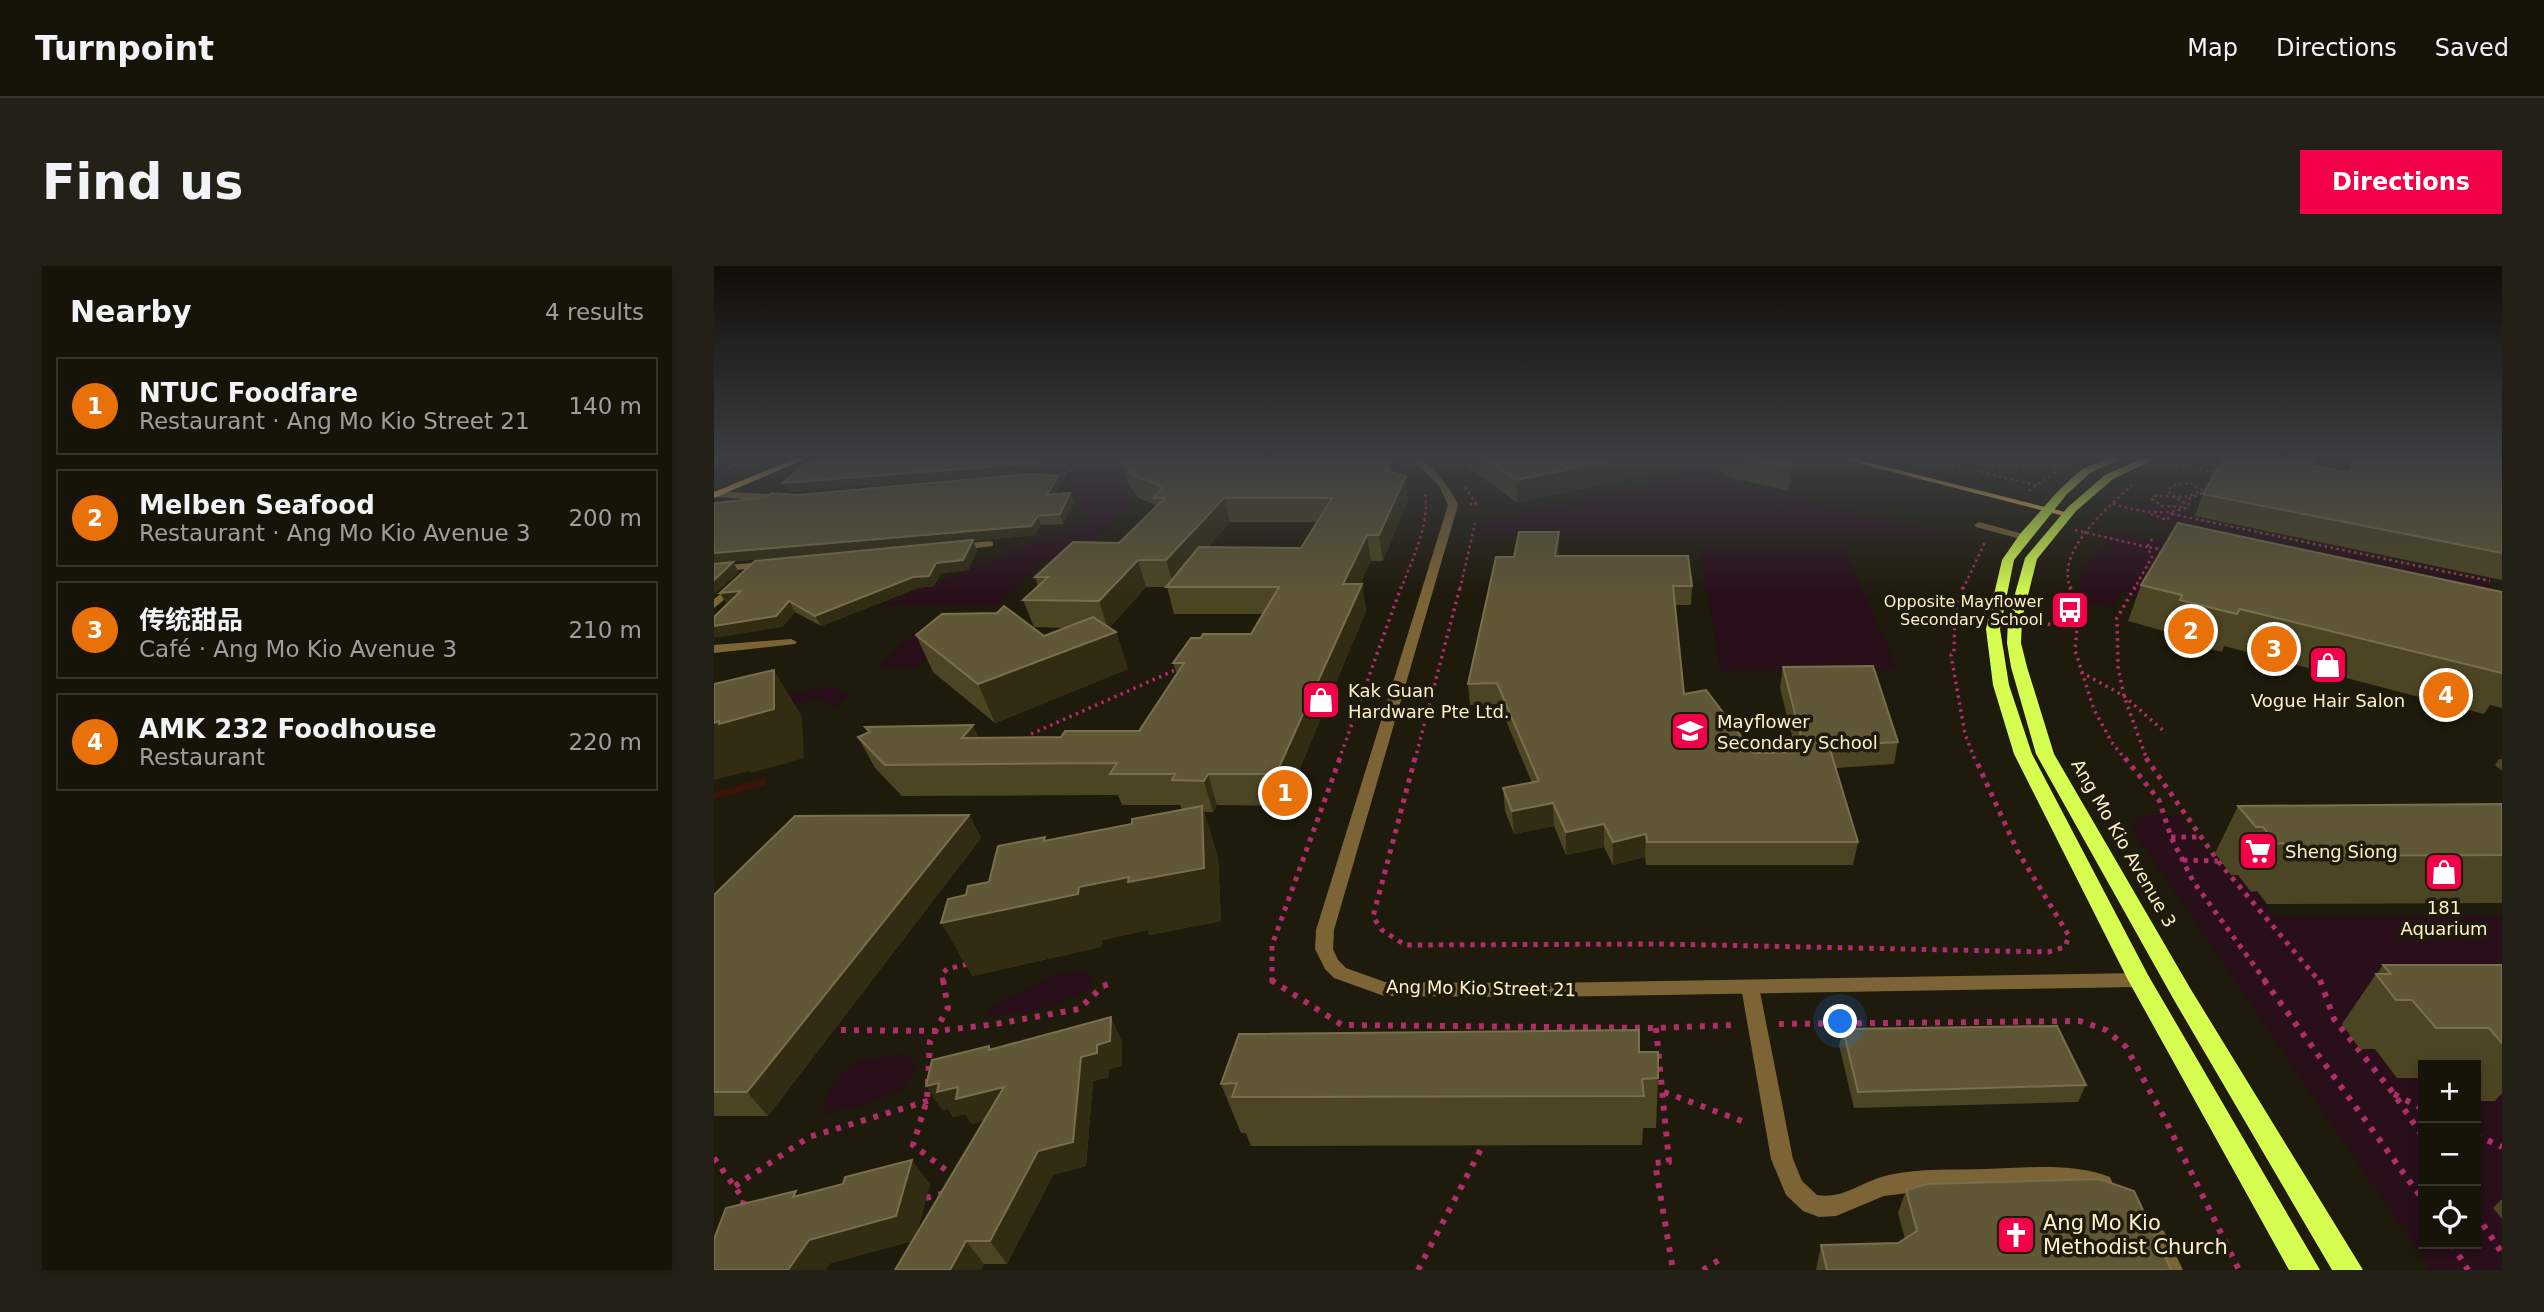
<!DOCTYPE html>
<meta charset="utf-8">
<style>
body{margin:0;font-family:"DejaVu Sans","Noto Sans SC",sans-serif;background:#232117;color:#f1f3f6}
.controls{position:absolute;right:21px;bottom:21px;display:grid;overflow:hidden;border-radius:0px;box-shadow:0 4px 10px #0003}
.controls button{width:63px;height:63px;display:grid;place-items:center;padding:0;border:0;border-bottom:2px solid #35332a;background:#161409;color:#f1f3f6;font:35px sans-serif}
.you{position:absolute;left:1127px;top:756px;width:24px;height:24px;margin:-18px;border:5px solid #fff;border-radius:50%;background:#1a73e8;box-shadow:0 0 0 10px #1a73e833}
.badge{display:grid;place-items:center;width:46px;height:46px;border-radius:50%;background:#f30148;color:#fff;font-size:23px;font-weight:700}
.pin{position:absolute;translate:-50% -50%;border:4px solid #fff;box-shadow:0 2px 7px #0006}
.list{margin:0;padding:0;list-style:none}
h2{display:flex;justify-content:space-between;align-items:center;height:91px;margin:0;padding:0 28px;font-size:30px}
h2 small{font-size:23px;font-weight:400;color:#9e9e9c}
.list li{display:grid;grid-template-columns:46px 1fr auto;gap:21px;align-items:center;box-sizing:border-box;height:98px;margin:0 14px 14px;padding:0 14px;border:2px solid #35332a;border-radius:0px}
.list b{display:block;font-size:26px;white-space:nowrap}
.list p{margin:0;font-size:23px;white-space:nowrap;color:#9e9e9c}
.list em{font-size:23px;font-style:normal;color:#9e9e9c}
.icon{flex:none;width:38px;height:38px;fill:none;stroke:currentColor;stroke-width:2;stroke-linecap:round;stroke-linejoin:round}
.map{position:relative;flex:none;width:1788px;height:1004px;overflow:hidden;border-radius:0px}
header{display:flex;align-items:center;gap:42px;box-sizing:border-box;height:98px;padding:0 35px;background:#161409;border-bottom:2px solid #35332a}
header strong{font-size:33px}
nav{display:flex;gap:38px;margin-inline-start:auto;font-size:24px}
.intro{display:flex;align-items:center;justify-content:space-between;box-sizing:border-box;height:168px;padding:0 42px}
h1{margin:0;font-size:49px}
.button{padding:18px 32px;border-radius:0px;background:#f30148;color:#fff;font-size:24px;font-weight:700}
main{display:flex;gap:42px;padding:0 42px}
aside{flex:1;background:#161409;border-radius:0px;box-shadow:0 4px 10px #0003}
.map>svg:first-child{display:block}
.green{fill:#280f1a}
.water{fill:#3a1509}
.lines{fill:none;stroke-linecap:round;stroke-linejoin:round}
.path-far3{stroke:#af2d68;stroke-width:2.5;stroke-dasharray:2.5 3.5;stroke-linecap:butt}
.path-far2{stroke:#af2d68;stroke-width:3.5;stroke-dasharray:2.5 4.5;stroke-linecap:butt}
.path-far1{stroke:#af2d68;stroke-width:5;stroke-dasharray:4.5 6;stroke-linecap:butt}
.path{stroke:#af2d68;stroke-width:6;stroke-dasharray:5 8;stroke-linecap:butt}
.lane{fill:#7d6437;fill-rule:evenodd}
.street{fill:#7d6437;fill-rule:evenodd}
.secondary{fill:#fec461;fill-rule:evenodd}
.primary{fill:#d6fe51;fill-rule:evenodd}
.wall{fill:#4c4524;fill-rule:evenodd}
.shaded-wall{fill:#322c13}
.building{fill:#605736;stroke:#796f4d;stroke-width:2}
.labels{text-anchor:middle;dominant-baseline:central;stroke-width:7;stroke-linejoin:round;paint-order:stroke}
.far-poi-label{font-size:16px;fill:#fff0c9;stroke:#1e1a0c;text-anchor:end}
.poi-label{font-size:18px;fill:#fff0c9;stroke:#1e1a0c;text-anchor:start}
.street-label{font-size:18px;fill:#fff0c9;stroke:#1e1a0c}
.near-poi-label{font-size:21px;fill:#fff0c9;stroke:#1e1a0c;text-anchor:start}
</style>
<header>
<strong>Turnpoint</strong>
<nav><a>Map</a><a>Directions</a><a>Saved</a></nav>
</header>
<div class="intro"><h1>Find us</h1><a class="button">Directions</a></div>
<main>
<aside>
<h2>Nearby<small>4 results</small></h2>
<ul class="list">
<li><span class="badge" style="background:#e8710a">1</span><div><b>NTUC Foodfare</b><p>Restaurant · Ang Mo Kio Street 21</p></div><em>140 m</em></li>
<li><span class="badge" style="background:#e8710a">2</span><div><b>Melben Seafood</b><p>Restaurant · Ang Mo Kio Avenue 3</p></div><em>200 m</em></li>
<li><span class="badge" style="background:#e8710a">3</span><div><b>传统甜品</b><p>Café · Ang Mo Kio Avenue 3</p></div><em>210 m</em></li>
<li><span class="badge" style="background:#e8710a">4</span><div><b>AMK 232 Foodhouse</b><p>Restaurant</p></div><em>220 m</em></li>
</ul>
</aside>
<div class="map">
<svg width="1788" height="1004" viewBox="0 0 1788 1004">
<rect width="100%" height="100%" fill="#1e1a0c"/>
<g class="green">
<polygon points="0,191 53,191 0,212"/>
<polygon points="348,191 423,191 407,209 404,224 417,239 362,293 332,293 282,340 166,340 375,253"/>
<polygon points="986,208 1238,270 763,270 766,257"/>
<path d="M1435,237L1475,245L1470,252L1775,317V323L1694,304L1683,326L1779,357L1448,282L1436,301L1777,383L1776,415L1409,325L1398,343L1371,335C1354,307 1383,288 1400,265L1443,275L1455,273L1463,261L1454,258L1455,256L1424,248Z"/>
<polygon points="985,281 1129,281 1184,404 1007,405"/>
<polygon points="206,362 243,362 202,401 163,402"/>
<polygon points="108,422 125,422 122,426 138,426 123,441 114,441 114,435 104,434 102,432 72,443 73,427"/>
<polygon points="1434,549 1465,549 1496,588 1516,589 1561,651 1788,650 1788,748 1661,783 1683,812 1709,812 1709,978 1762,978 1762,835 1779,835 1788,811 1788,942 1780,942 1788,953 1788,1004 1717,1004 1419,564 1421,554"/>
<polygon points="365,704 378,712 376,724 328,744 273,751 278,739 319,722 330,712"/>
<path d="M194,788L201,805L186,825L145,840L109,848C108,832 127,805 140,796Z"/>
</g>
<polygon class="water" points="51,512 51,519 0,534 0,526"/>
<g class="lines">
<g class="path-far3">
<polyline points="1203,191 1322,219"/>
<path d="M1243,191C1267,198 1290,204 1315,198L1319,191"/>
<polyline points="1496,191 1512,194"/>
<polyline points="106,195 122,191"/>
<polyline points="1315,196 1344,204"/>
<polyline points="1328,198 1343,191"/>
<polyline points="1456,198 1473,191"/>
<polyline points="1456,198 1504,207 1506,203 1483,191"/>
<polyline points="0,199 25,191"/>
<polyline points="1343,201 1339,200 1351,191"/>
<polyline points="10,205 38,191"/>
<polyline points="320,209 346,210 374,195 405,191"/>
<polygon points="1476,217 1488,224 1475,230 1461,231 1454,225 1458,219"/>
<polyline points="751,221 762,238 755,238"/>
<path d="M1315,225C1324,216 1334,214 1344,204"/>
<polygon points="1440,230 1461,231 1470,237 1467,241 1448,240 1438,233"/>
<path d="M1399,238C1425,245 1448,251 1474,241L1476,232L1491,226L1493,218L1500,214"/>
<polyline points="1437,248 1453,254 1459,246"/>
<polyline points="1458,248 1776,315"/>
<polyline points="1361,264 1433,281 1438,291 1420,323"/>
<polyline points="1438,273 1433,281 1452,284"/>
<path d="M687,323C698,293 716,259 711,227"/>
<polyline points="746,323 761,257"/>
<polyline points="1249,323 1271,276"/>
<path d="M1357,323C1340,285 1394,242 1418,219"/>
</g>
<g class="path-far2">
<polyline points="1249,321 1241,345 1240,387 1237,389 1251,468 1261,494"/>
<polyline points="1356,321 1361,332 1357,346 1364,351 1361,384 1380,444 1399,478 1412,494"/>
<polyline points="1421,321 1403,352 1404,401 1410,430 1433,494"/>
<polyline points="1236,356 1263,360"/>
<polyline points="1320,356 1340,359"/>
<polyline points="1367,406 1410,430 1452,467"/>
<polyline points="317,468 466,402"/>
<polyline points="625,494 687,321"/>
<polyline points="701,494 746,321"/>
</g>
<g class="path-far1">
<polyline points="701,492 659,651 668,664 691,679 947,678 1334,686 1351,681 1355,670 1303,584 1261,492"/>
<polyline points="1411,492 1445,534 1457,571 1479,615 1552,716"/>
<polyline points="1432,492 1504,595 1606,716"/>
<polyline points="1457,571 1486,571"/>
<polyline points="1469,594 1504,595"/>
<polyline points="229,716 228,708 233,703 254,698"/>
<polyline points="558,716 558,679 626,492"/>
</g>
<g class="path">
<polyline points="229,714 234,742 216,775 213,834 199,879 241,911"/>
<polyline points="557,714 628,759 942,762 1021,759"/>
<polyline points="1550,714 1709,934"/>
<polyline points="1606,714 1620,753 1680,828 1709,871"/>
<polyline points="1065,758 1366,755 1392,764 1412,781 1450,851 1525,1004"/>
<polyline points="942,762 955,896 941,897 959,1004"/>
<polyline points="127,764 222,765 282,758 365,743 389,720 401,716"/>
<polyline points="950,826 1033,857"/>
<polyline points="1680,828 1709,843"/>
<polyline points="1762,869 1788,881"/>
<polyline points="0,892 30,934 28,941"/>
<polyline points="21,920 95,871 223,832"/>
<polyline points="212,932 230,927"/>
<polyline points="1762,948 1788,987"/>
<polyline points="1738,978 1754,1004"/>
<polyline points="704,1004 769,879"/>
<polyline points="989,1004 1005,994"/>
</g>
<g class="lane">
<polygon points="1595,191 1603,191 1600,198 1594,198"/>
<polygon points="1265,256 1313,269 1315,271 1310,274 1262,261 1260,259"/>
<path d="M1036,714L1042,716L1045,721L1079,893L1088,915L1103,929C1129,934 1150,914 1175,909C1207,902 1240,904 1272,903C1312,902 1357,896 1396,911L1399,918L1396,925L1388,928L1332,922L1209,925L1170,930L1122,950L1105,951L1089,945L1072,929L1057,893L1027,721L1030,716Z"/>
<polygon points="1442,962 1450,965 1469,1004 1445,1004 1431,973 1434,965"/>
</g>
<g class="street">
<path d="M696,191H705C721,205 735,219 744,239L620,664L619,683L624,694L632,702L671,716L832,717L1425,707L1431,709L1434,714L1431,719L1425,721L832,731L670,730L620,712L611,703L601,683L602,664L734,239L725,220Z"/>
<polygon points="0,225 69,229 73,232 69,235 0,231"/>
<polygon points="276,275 279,276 279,280 245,284 240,281 245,278"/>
<polygon points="51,296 55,297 55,301 0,306 0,300"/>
<polygon points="23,315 28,318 27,320 0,342 0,333"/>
<polygon points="77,373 83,376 81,378 0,387 0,379"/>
</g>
<g class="secondary">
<polygon points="85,191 96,191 0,232 0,226"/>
<polygon points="1120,191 1133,191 1359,248 1354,251"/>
</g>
<g class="primary">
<polygon points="1397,191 1410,191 1376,207 1353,228 1300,294 1286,363 1295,419 1318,488 1434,709 1606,1004 1575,1004 1414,714 1300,488 1279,419 1272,363 1288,294 1306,268 1345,224 1368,203"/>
<polygon points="1432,191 1445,191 1399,213 1362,245 1323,293 1308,353 1307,377 1313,401 1340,488 1476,722 1649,1004 1618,1004 1460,734 1322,488 1297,401 1293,377 1294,353 1311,292 1354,241 1391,209"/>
</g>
</g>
<g class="wall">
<polygon points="753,191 1081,191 1078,211 1074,225 1019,212 986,197 803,237 754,200"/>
<polygon points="1510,191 1597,191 1594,199 1633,206 1638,191 1788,191 1788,314 1481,250 1489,228"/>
<path d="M408,196L680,207L694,233L669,295H657L646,318H648L652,345L570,540L503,539L499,546H490L504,591L507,655L435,669L434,664L388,674L387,681L258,710L252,629L275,616L332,574L418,558L468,544L466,539H408L404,529L188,530L161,502L144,471L155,467L151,461L265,472L347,471L425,465L463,408L459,397L487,372L537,368L548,348H460L453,321H432L395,362L402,366L414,403L281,457L219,406L202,369L330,370L351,362L320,361L309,334L324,320L321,311L405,277L442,241L441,239L425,232L415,219ZM516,256H603L587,282L494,281Z"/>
<polygon points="344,210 347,218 342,228 356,227 360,236 349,258 327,259 321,269 259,275 263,284 254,304 227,307 220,320 204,322 107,360 81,346 68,361 15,337 12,337 214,279 0,297 51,232 84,229"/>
<polygon points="845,266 845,290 978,320 977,339 961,339 970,428 1040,487 1082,486 1066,422 1069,401 1184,476 1180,498 1122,502 1144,576 1139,599 932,599 931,591 899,599 890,581 852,589 840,560 800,568 791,545 789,522 818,517 785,438 756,439 754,418 800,291"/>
<polygon points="1427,319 1788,326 1788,442 1776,439 1770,448 1510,380 1508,386 1451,371 1453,366 1414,355"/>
<polygon points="1785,493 1788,493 1788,505 1781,499"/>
<polygon points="1788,538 1788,637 1553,638 1543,625 1537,626 1524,609 1517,609 1501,587 1524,540"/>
<polygon points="255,549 267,572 54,850 0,850 0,629"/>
<polygon points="1669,699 1788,699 1788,827 1781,835 1762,835 1762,799 1709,799 1709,812 1683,812 1661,783 1646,783 1628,758 1662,708 1663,708"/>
<polygon points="1129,763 1372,819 1364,836 1140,842 1125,779"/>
<polygon points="408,775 408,800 395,803 395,811 379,815 372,900 339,909 293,998 270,998 198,975 117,997 86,929 216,918 203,967 270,854 258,858 251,848 239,851 234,843 228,844 275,780 277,783"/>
<polygon points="925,786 944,812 942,862 929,862 928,879 537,880 532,867 527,867 507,818"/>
<polygon points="1192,924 1457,1004 1102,1004 1107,979 1184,977 1191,973 1184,947"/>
<polygon points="1788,933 1788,953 1779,942"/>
</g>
<g class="shaded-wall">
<polygon points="326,191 334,191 325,206 74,226 69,217"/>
<polygon points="915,191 986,191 986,197 803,237 802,214"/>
<polygon points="1081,191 1078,211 1074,225 1077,202"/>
<polygon points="678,195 681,218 673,205"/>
<polygon points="344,210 347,218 337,238 333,229"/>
<polygon points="692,210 694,233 669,295 665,269"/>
<polygon points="356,227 360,236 349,258 346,248"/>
<polygon points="510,232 516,256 460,321 452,294"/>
<polygon points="324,250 327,259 321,269 259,275 263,284 254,304 227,307 220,320 204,322 107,360 101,350 222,297 259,275 0,297 0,287"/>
<polygon points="845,266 845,284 842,309 841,290"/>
<polygon points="653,269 657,295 634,345 629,318"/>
<polygon points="424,294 432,321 394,363 385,335"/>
<polygon points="19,296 25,306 0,329 0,314"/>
<polygon points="648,318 652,345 570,540 562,508"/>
<polygon points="27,325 33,335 12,337 6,327"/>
<polygon points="75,335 81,346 68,361 0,372 0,360"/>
<polygon points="402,366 414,403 281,457 264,418"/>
<polygon points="60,404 88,451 90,492 37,507 36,505 0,514 0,457"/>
<polygon points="259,459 273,490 248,472"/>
<polygon points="494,508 503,539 499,546 490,515"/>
<polygon points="839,537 840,560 800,568 798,545"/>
<polygon points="488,540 504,591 507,655 435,669 434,664 388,674 387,681 258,710 227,657 365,621"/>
<polygon points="255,549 267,572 54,850 33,826"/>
<polygon points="890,558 890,581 852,589 852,566"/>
<polygon points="932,568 931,591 899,599 899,576"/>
<polygon points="397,751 408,775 408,800 395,803 395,811 379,815 372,900 339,909 293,998 276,975 367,791 383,779"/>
<polygon points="225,817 244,821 290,821 305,845 258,858 251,848 239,851 234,843 228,844 212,820"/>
<polygon points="198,894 216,918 201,974 117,997 112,1004 74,1004 95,974"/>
<polygon points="252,975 270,998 267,1004 236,1004"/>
</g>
<g class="building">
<polygon points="183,191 326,191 322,197 69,217 91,198"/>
<polygon points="414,191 673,191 678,195 673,205 692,210 665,269 653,269 629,318 648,318 562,508 494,508 490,515 458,514 461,508 396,508 403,497 171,499 144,471 156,466 151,461 259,459 248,472 347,471 351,465 425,465 470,397 459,397 477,372 487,372 489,368 537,368 565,321 452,321 485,281 587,282 618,232 510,232 452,294 424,294 385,335 309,334 334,311 321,311 359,276 405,277 451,232 439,232 449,221 419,209 408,196"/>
<polygon points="769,191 915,191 802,214"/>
<polygon points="1026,191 1080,191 1077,202"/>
<polygon points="1510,191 1597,191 1594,199 1636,207 1641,191 1788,191 1788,287 1489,228"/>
<polygon points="316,208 344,210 333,229 356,227 346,248 324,250 317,260 0,287 0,237 51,232 57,227 84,229"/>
<polygon points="1464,257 1788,326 1788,407 1526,343 1523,348 1466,334 1468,329 1427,319"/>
<polygon points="805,266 845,266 841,290 974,290 978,320 959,320 970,428 992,424 1040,487 1091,486 1069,401 1159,400 1184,476 1115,480 1144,576 933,576 932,568 899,576 890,558 852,566 839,537 798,545 789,522 825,515 783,417 754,418 782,291 800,291"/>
<polygon points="259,274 249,294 222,297 215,310 199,311 101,350 75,335 62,350 0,360 0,351 27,325 6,327 41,295"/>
<polygon points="19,296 0,314 0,298"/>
<polygon points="290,340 330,370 379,351 402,366 264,418 202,369 228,348 283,347"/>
<polygon points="60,404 60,443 5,458 5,455 0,457 0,418"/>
<polygon points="1788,538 1788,589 1580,590 1569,577 1562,578 1549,561 1542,561 1524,540"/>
<polygon points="488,540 490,602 414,616 415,611 365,621 364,628 227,657 234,633 252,629 254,620 275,616 284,580 331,571 330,575 418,558 418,553"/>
<polygon points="255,549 33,826 0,826 0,629 81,550"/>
<polygon points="1669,699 1788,699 1788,777 1775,762 1722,762 1698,734 1682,734 1662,708 1677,708"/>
<polygon points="397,751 396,775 383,779 383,787 367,791 359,876 324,885 276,975 252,975 236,1004 181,1004 290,821 242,833 244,821 223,826 225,817 212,820 218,794 275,780 275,784"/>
<polygon points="1343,760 1372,819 1144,826 1129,763"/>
<polygon points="925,764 925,786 944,786 944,812 928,813 930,830 518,831 523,817 507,818 525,768"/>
<polygon points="198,894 182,950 95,974 74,1004 0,1004 0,973 12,942 82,925 79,931 129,918 131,911"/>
<polygon points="1385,913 1420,925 1457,1004 1113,1004 1107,979 1184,977 1203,965 1192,924 1213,918"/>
</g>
<linearGradient id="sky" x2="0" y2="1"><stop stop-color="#100e07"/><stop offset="0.58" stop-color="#3b3e40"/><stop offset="1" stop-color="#3b3e40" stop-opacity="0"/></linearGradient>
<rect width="1788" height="331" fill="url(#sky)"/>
<defs>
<g id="bus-square" transform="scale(2.0125)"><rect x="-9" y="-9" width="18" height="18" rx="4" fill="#f30148" stroke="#1e1a0c"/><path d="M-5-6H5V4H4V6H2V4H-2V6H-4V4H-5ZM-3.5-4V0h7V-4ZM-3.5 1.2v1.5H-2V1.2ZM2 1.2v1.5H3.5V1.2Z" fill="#fff"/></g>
<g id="shop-square" transform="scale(2.0125)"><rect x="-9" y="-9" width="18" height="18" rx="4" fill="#f30148" stroke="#1e1a0c"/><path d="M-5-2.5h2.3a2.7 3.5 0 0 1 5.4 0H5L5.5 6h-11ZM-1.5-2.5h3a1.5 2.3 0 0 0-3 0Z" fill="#fff"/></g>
<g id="school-square" transform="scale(2.0125)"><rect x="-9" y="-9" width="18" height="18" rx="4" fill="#f30148" stroke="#1e1a0c"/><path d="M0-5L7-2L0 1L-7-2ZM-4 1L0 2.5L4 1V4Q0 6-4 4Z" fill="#fff"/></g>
<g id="supermarket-square" transform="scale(2.0125)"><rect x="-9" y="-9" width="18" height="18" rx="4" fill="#f30148" stroke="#1e1a0c"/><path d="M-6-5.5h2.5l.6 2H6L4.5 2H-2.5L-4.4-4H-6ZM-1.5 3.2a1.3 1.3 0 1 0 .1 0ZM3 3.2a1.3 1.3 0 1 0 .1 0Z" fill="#fff"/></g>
<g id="church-square" transform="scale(2.0125)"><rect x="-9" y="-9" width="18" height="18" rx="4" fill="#f30148" stroke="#1e1a0c"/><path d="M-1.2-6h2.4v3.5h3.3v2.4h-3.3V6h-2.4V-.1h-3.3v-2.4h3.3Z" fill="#fff"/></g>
</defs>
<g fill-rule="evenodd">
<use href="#bus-square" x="1356" y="344"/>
<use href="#shop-square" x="1614" y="399"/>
<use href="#shop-square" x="607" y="434"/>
<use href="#school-square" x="976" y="465"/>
<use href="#supermarket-square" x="1544" y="585"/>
<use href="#shop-square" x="1730" y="606"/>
<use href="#church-square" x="1302" y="969"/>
</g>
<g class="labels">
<g class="far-poi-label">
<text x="1329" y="335">Opposite Mayflower<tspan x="1329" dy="18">Secondary School</tspan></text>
</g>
<g class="poi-label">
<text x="634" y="424">Kak Guan<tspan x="634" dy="21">Hardware Pte Ltd.</tspan></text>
<text x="1614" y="434" text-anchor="middle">Vogue Hair Salon</text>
<text x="1003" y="455">Mayflower<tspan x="1003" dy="21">Secondary School</tspan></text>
<text x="1571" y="585">Sheng Siong</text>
<text x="1730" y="641" text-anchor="middle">181<tspan x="1730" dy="21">Aquarium</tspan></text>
</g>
<g class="street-label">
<text transform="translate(1410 577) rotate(60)">Ang Mo Kio Avenue 3</text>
<text transform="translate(767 722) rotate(1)">Ang Mo Kio Street 21</text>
</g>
<g class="near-poi-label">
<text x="1329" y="957">Ang Mo Kio<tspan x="1329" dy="24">Methodist Church</tspan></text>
</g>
</g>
</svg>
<div class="controls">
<button>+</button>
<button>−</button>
<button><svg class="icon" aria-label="locate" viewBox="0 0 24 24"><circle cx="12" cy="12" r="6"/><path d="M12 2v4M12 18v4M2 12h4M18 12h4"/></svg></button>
</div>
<div class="you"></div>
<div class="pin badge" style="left:571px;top:527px;background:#e8710a">1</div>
<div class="pin badge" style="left:1477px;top:365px;background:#e8710a">2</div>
<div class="pin badge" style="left:1560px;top:383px;background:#e8710a">3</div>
<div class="pin badge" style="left:1732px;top:429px;background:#e8710a">4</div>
</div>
</main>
